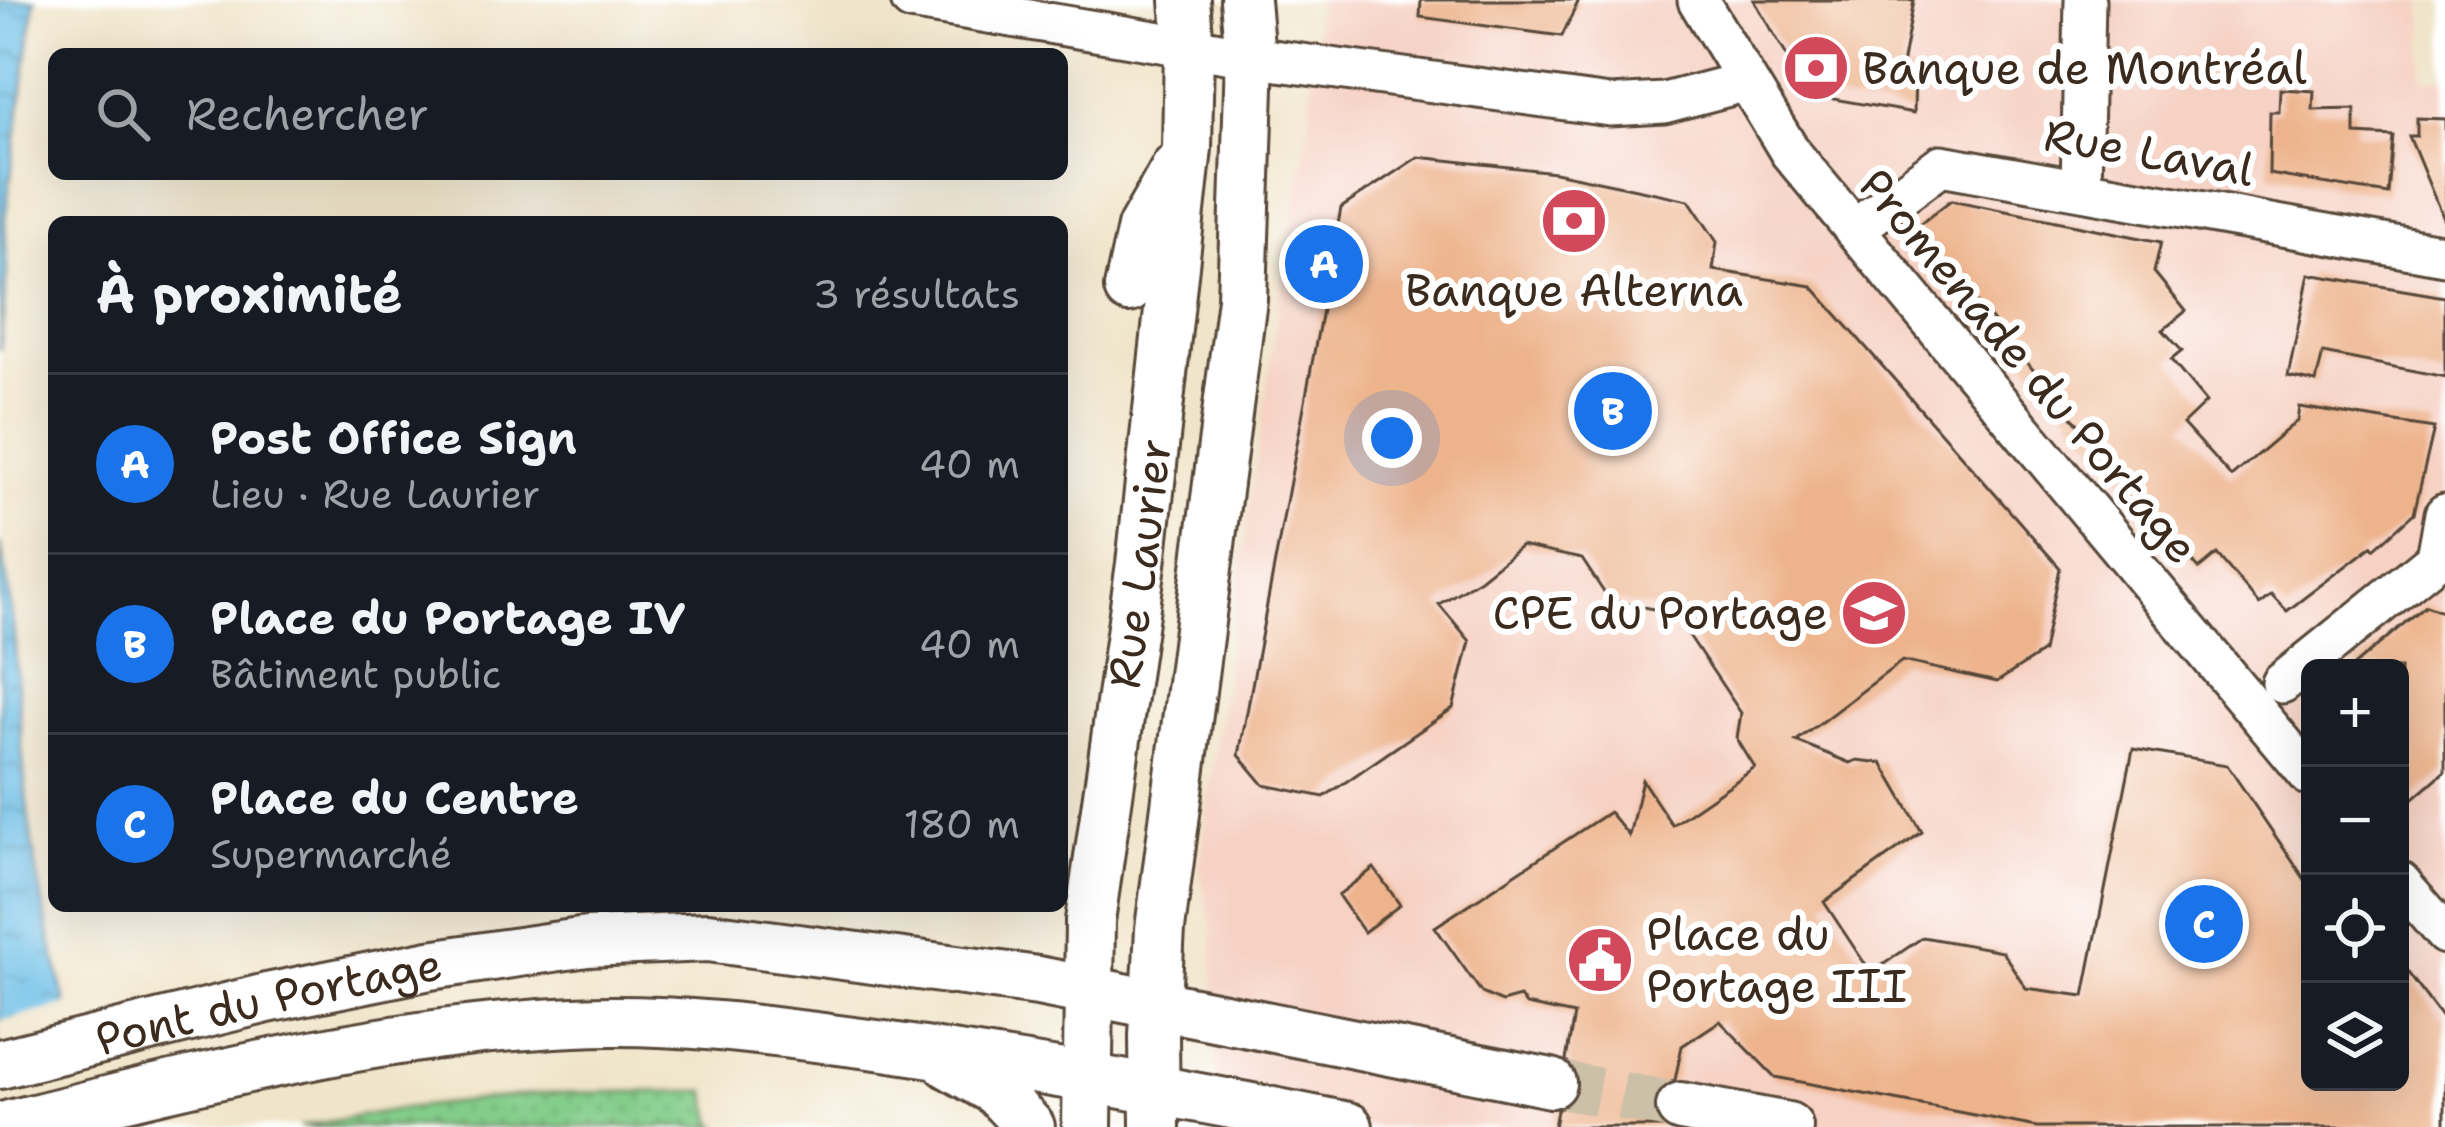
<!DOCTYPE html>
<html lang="fr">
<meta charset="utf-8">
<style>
body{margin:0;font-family:"Shantell Sans",sans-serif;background:#20242c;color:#f1f3f6}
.controls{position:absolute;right:36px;bottom:36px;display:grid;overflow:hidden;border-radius:18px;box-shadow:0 12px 48px #0002}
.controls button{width:108px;height:108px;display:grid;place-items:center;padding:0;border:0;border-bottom:3px solid #363941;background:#171b24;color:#f1f3f6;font:60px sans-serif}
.you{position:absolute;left:1392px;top:438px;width:42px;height:42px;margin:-30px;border:9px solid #fff;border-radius:50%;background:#1a73e8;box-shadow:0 0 0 18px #1a73e833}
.badge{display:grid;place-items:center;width:78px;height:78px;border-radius:50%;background:#1a73e8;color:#fff;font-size:39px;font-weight:700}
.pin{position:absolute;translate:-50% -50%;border:6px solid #fff;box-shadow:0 3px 12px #0006}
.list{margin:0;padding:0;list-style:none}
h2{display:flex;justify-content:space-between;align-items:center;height:156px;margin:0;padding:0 48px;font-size:51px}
h2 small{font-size:39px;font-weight:400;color:#9ea1a6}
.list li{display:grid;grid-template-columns:78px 1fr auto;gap:36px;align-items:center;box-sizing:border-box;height:180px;padding:0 48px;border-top:3px solid #363941}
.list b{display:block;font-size:45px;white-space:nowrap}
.list p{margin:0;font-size:39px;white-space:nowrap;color:#9ea1a6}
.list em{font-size:39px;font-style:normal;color:#9ea1a6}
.icon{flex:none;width:66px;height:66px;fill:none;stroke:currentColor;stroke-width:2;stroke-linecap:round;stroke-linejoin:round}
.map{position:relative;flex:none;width:2445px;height:1127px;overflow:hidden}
.search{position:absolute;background:#171b24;box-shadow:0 12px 48px #0002;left:48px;top:48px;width:1020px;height:132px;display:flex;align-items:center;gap:30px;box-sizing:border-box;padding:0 42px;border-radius:18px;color:#9ea1a6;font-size:45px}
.panel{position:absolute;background:#171b24;box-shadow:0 12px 48px #0002;left:48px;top:216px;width:1020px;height:696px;border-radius:18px}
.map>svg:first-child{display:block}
.built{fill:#f6d2c4;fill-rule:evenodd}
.grass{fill:url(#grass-dots);stroke:#5f7c54;stroke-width:3}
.water{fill:url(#water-ripples);stroke:#527482;stroke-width:3}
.pier{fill:#f0e5ca}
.building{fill:#edb38b}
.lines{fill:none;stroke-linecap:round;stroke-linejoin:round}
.major-tunnel{stroke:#ccc0a8;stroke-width:48;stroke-dasharray:48 24;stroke-linecap:butt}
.minor-casing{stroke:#564638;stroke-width:45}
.major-casing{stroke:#564638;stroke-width:54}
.minor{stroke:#fff;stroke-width:39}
.major{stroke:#fff;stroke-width:48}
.labels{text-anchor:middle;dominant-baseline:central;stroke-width:12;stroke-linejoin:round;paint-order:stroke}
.poi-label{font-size:45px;fill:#3b2a1e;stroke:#fff;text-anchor:start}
.street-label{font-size:45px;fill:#3b2a1e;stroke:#fff}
</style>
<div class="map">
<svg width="2445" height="1127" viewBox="0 0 2445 1127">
<defs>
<pattern id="grass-dots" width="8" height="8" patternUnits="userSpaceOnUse" patternTransform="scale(3)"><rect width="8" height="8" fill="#83cd8a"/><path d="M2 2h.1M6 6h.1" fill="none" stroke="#72b077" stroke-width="1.8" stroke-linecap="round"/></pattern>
<pattern id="water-ripples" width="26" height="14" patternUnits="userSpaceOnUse" patternTransform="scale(3)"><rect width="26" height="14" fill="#6abee6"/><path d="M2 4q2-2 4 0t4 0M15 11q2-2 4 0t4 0" fill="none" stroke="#589bba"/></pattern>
</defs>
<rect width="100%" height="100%" fill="#fff"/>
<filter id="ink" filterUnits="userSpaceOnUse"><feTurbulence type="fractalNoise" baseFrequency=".00833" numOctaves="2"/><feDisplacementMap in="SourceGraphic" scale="24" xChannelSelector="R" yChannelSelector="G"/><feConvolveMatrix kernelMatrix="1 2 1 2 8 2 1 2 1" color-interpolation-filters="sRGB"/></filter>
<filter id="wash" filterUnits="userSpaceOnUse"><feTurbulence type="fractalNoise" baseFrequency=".004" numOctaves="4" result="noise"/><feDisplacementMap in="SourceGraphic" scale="48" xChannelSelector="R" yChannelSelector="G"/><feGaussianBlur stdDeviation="2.7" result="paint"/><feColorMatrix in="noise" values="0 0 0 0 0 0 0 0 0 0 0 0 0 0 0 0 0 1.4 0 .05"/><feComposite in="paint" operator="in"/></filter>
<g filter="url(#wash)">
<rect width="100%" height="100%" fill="#f0e5ca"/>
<path class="built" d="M1318,0H2424V80H2445V1127H1219L1212,927L1199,867L1273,342L1310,115ZM2310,668H2400V1082H2310Z"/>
<polygon class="grass" points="706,1091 714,1123 719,1127 299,1127 405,1108 544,1093"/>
<g class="water">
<polygon points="0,0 35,0 5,219 7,272 0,350"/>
<path d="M0,543C20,634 17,728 29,819C42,923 73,1025 97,1127H0Z"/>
</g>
<polygon class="pier" points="74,1003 103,1127 0,1127 0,1021"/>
<g id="blocks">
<g class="building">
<polygon points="1421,0 1579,0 1562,36 1420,17"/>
<polygon points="1754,0 1914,0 1901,71 1915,73 1914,113 1810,95"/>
<polygon points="2280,89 2314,91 2313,110 2355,109 2355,134 2393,136 2388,194 2269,174 2270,112 2279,112"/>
<polygon points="2417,118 2445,119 2445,223 2409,136 2417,136"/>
<polygon points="1418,157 1555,172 1689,200 1717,242 1713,270 1812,286 2060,568 2043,652 1997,682 1902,661 1796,741 1850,763 1857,760 1882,763 1922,832 1824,902 1871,973 1923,937 2002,951 2026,988 2084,996 2133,749 2227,765 2310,887 2310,1082 2400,1082 2400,962 2445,1022 2445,1127 2037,1127 1775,1077 1720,1021 1682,1046 1675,1080 1660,1088 1653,1101 1654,1115 1661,1127 1554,1127 1557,1110 1572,1103 1579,1087 1577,1073 1566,1060 1574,1015 1526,1005 1520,997 1502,1002 1482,993 1435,927 1609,812 1629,836 1642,780 1672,825 1755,768 1737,739 1741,713 1674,613 1609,600 1582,559 1521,546 1480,579 1439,604 1470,641 1453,708 1324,797 1264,785 1239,755 1341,208"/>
<polygon points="1951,200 2161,242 2154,272 2186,311 2163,330 2182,351 2171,360 2206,402 2183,424 2231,477 2297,421 2299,407 2434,428 2414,513 2374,549 2372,546 2287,611 2271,594 2259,604 2217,554 2199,569 1915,228"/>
<polygon points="2309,274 2445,297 2445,377 2323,353 2316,382 2288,376"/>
<polygon points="2426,605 2445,612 2445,771 2400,810 2400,668 2351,668"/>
<polygon points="1374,868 1400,905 1364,932 1338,895"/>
</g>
</g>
</g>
<g filter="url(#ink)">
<use href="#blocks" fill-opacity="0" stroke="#564638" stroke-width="3"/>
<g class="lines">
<polyline class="major-tunnel" points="1551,1083 1681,1107"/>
<g class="minor-casing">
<g id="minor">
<polyline points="911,0 1250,57 1610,106 1664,103 1744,82"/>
<polyline points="1698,0 1790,152 2310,776"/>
<polyline points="2081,189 2085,0"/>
<polyline points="1854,229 1941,165 2445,255"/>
<polyline points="2282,683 2437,558 2445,514"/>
<polyline points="2400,882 2445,934"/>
</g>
</g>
<g class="major-casing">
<g id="major">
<polyline points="1129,288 1142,228 1176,168"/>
<path id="s1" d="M0,1064L267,998L430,965L587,942L708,937L1038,981L1551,1083"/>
<polyline points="949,1064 996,1091 1030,1127"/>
<polyline points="1681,1107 1788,1127"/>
<path d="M2,1127C190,1080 379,1031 574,1022C680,1017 786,1033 891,1047C1044,1069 1196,1096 1348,1127"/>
<path id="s2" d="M1087,1127L1090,921L1141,564L1187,148L1189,47L1185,0"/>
<polyline points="1155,1127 1154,1036 1160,929 1242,299 1250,57 1245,0"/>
</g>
</g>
<use href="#minor" class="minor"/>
<use href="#major" class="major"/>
</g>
</g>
<defs>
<g id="bank-disc" transform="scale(3.45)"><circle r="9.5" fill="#d1495b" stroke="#fff"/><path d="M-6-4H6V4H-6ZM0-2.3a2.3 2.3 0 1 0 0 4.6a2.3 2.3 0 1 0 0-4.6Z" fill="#fff"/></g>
<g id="school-disc" transform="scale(3.45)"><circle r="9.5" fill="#d1495b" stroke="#fff"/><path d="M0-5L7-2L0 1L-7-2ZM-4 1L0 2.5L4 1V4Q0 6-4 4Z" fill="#fff"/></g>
<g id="civic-disc" transform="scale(3.45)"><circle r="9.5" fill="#d1495b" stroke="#fff"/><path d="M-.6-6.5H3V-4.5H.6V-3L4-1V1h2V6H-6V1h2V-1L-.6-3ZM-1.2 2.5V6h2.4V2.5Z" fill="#fff"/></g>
</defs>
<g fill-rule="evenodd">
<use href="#bank-disc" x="1816" y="68"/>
<use href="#bank-disc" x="1574" y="221"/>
<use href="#school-disc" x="1874" y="613"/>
<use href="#civic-disc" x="1600" y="960"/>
</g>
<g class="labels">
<g class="poi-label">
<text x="1862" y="68">Banque de Montréal</text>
<text x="1574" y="290" text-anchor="middle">Banque Alterna</text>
<text x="1828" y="613" text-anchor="end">CPE du Portage</text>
<text x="1646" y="934">Place du<tspan x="1646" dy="52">Portage III</tspan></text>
</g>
<g class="street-label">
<text transform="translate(2149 152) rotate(10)">Rue Laval</text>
<text transform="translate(2029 366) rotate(50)">Promenade du Portage</text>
<text stroke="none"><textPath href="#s2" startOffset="567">Rue Laurier</textPath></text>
<text stroke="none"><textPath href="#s1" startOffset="276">Pont du Portage</textPath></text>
</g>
</g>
</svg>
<div class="controls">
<button>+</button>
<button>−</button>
<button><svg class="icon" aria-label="locate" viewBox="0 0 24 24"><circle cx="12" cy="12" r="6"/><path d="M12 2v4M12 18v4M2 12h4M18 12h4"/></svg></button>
<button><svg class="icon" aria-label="layers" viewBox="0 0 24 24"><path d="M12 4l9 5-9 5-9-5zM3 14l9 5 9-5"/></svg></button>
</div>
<div class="you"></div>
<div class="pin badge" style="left:1324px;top:264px">A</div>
<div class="pin badge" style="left:1613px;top:411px">B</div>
<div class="pin badge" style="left:2204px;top:924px">C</div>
<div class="search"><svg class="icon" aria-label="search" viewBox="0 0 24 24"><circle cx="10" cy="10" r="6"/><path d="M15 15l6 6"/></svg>Rechercher</div>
<section class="panel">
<h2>À proximité<small>3 résultats</small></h2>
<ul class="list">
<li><span class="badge">A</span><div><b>Post Office Sign</b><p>Lieu · Rue Laurier</p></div><em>40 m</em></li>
<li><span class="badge">B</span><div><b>Place du Portage IV</b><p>Bâtiment public</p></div><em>40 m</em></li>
<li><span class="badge">C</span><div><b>Place du Centre</b><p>Supermarché</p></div><em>180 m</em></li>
</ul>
</section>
</div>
